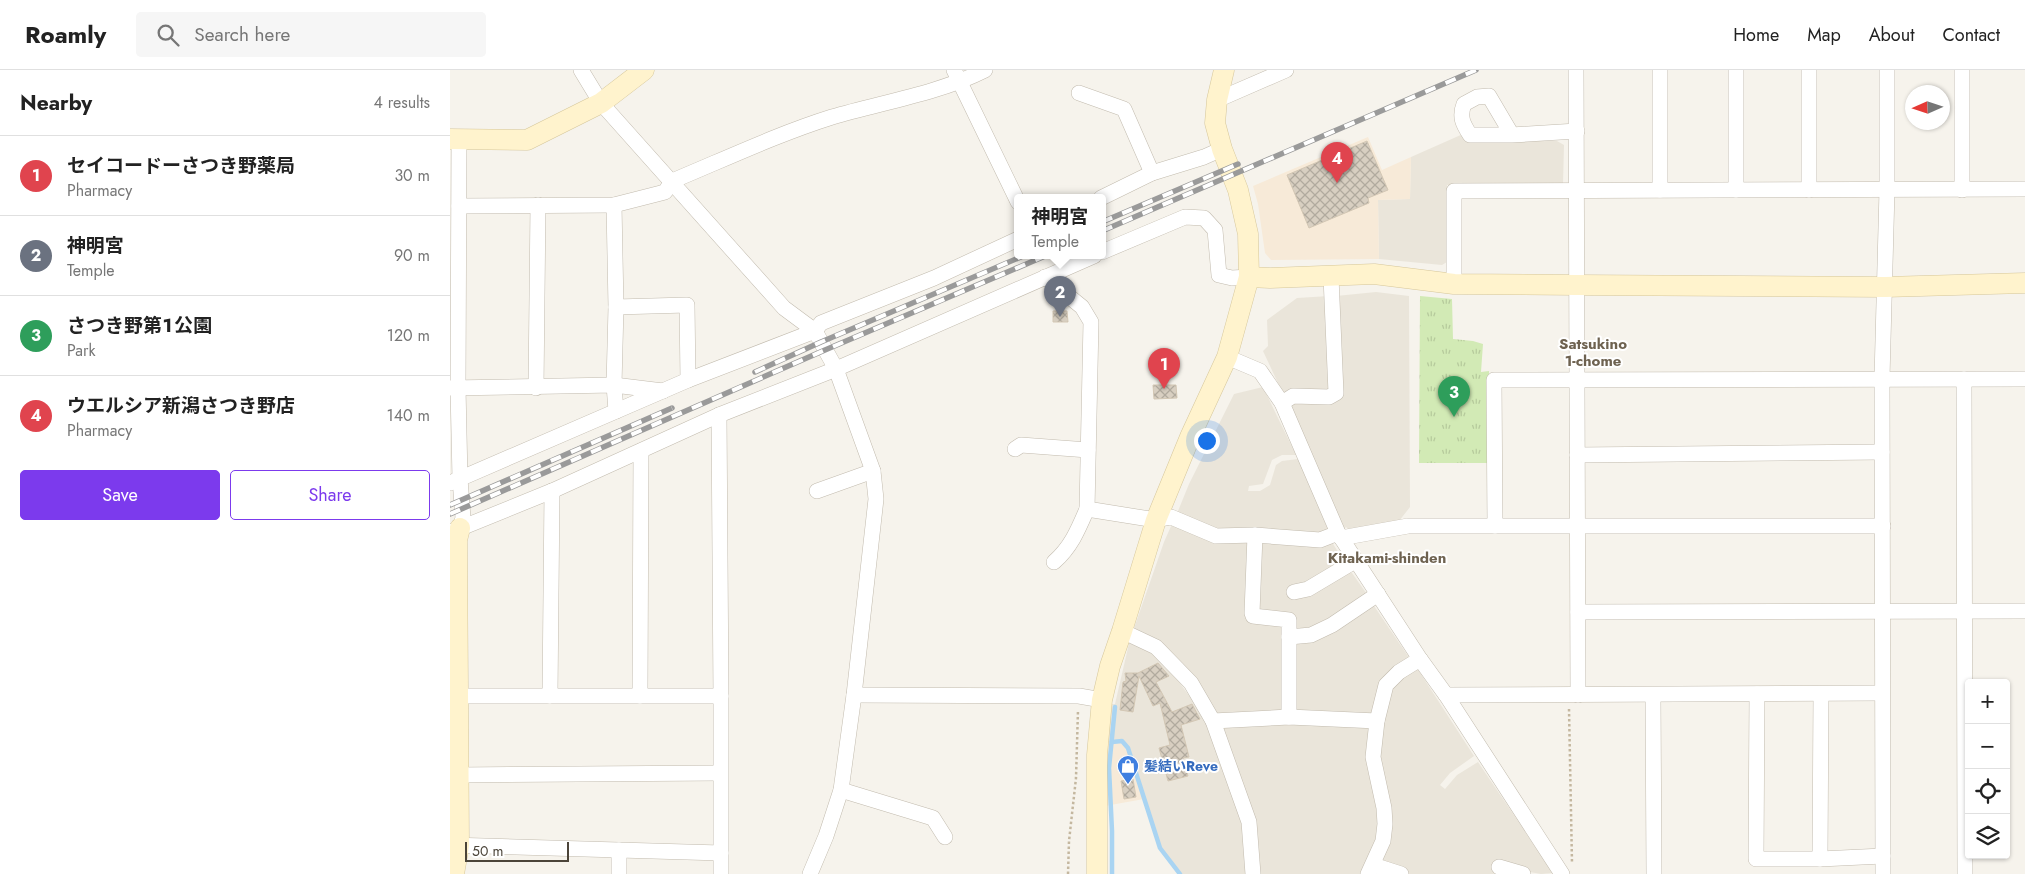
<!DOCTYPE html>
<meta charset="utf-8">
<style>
body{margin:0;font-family:Jost,"Noto Sans JP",sans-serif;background:#f6f6f6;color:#222}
.controls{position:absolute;right:15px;bottom:15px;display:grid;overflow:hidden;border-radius:5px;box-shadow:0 1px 4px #0004}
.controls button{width:45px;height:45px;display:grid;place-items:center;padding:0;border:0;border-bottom:1px solid #e0e0e0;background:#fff;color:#222;font:25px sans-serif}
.compass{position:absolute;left:1455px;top:15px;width:45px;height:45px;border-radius:50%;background:#fff;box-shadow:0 1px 4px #0004;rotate:267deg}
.scale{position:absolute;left:15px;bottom:12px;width:104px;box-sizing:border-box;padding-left:5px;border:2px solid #4b4439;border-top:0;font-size:14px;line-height:18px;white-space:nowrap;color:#4b4439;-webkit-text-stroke:4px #fff;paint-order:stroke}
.you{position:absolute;left:756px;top:370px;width:18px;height:18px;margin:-12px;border:4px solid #fff;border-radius:50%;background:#1a73e8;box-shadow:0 0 0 8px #1a73e833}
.badge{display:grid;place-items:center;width:32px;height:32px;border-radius:50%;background:#7c3aed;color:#fff;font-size:16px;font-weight:700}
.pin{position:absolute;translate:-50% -41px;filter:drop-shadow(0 1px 2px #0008)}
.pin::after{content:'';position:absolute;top:26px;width:18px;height:15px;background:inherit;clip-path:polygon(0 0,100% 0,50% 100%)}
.popup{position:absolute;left:564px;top:124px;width:92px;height:65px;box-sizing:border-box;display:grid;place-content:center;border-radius:5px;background:#fff;filter:drop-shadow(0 1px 4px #0005);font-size:16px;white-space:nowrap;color:#767676}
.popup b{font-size:19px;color:#222}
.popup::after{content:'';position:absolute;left:50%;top:100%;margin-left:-10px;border:10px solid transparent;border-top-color:#fff}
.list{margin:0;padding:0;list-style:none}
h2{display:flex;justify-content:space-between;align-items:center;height:65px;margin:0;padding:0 20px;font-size:21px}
h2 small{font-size:16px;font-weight:400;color:#767676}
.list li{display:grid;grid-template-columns:32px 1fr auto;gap:15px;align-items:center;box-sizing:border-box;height:80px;padding:0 20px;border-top:1px solid #e0e0e0}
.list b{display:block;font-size:19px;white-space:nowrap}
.list p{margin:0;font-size:16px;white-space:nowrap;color:#767676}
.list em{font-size:16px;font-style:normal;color:#767676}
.actions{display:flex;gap:10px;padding:15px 20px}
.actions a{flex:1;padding:11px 0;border:1px solid #7c3aed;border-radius:5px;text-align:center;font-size:18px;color:#7c3aed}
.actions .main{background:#7c3aed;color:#fff}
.icon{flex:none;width:28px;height:28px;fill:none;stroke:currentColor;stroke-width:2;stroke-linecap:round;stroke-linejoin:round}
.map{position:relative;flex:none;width:1575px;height:804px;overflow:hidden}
header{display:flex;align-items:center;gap:30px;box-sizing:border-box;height:70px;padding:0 25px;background:#fff;border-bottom:1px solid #e0e0e0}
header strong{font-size:24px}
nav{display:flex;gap:28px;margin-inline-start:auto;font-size:18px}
.search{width:350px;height:45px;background:#f6f6f6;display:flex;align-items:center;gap:12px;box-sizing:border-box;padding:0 18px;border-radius:5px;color:#767676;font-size:19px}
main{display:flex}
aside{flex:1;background:#fff}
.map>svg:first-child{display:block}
.residential{fill:#eae5da}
.commercial{fill:#f7ead8}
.park{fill:url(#park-tufts)}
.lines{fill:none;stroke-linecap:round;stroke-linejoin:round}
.stream{stroke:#a9d4f2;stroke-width:4.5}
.building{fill:url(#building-cross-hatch);stroke:#d3c7b4}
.street-casing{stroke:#c2bbae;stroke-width:16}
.secondary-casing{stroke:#d6c79b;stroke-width:21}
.path{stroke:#c4b79f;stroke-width:2.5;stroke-dasharray:2.5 2.5;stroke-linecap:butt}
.street{stroke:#fff;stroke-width:15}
.secondary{stroke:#fff3cd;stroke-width:20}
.rail-casing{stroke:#9a9a9a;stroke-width:5.5}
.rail{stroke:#fff;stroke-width:4;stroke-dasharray:11;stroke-linecap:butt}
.labels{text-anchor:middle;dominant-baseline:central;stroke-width:4;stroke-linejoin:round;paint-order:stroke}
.shop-label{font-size:14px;font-weight:bold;fill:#366cbe;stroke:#fff;text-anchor:start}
.neighbourhood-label{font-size:15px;font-weight:bold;fill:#6e6250;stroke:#fff}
</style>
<header>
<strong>Roamly</strong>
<div class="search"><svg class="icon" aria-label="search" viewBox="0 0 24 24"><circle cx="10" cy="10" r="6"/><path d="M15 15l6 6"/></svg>Search here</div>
<nav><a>Home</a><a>Map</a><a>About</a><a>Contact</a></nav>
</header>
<main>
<aside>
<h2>Nearby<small>4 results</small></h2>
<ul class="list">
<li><span class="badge" style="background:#e0444e">1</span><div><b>セイコードーさつき野薬局</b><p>Pharmacy</p></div><em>30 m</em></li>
<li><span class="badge" style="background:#6b7280">2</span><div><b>神明宮</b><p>Temple</p></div><em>90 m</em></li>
<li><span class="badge" style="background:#2e9e5b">3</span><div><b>さつき野第１公園</b><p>Park</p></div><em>120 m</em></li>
<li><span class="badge" style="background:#e0444e">4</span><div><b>ウエルシア新潟さつき野店</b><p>Pharmacy</p></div><em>140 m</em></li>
</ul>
<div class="actions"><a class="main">Save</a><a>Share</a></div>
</aside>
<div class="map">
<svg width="1575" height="804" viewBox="0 0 1575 804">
<defs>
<pattern id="park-tufts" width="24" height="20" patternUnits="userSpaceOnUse" patternTransform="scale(1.25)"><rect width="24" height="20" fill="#d2eab5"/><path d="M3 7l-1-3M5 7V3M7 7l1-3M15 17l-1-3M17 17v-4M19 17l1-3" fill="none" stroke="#b6ca9c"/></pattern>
<pattern id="building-cross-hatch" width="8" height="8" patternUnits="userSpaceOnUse" patternTransform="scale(1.25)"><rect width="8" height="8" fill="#d8cfc1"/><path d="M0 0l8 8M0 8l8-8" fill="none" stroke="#b1aa9e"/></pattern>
</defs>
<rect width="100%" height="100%" fill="#f6f3ec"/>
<g class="residential">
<polygon points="1013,64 1023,71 1107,71 1114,75 1113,114 997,115 997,192 992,195 929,189 928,130 960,129 961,87"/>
<polygon points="926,222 959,226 960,437 949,451 898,459 896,457 894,459 838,332 880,329 886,226"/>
<polygon points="879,226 883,320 835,328 813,281 818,276 817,250 847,228"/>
<polygon points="813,317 846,385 832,385 822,390 813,414 799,416 798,421 810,421 820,415 826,395 832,391 848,389 868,432 879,463 769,464 726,446 739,414 784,324"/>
<polygon points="722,454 799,468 799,548 837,551 833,644 770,646 682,564 714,472"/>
<polygon points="880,469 895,493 896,503 902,503 919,527 882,552 843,563 842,549 807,544 808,471"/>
<polygon points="922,533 960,589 925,648 846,646 843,571"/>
<polygon points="680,569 715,593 740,627 745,629 761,654 796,759 801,804 730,804 710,778 678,678 656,673 662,634 665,634"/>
<polygon points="965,595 1024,686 1000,703 990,715 995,719 1007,705 1028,692 1103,803 1091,804 1074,801 1060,804 955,804 926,794 934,772 927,690 937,624"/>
<polygon points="772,653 925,654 932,755 915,804 807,804"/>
</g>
<g class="commercial">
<polygon points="918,67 932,100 961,87 960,129 928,130 929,189 821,190 815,183 808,134 803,116"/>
<polygon points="672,671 678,678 694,729 655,736 656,673"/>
</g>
<polygon class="park" points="970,226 1002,229 1003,269 1023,271 1033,274 1031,302 1039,301 1039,393 969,393"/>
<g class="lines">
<g class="stream">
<polyline points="662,672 672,671 678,678 710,778 730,804"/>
<polyline points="662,804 662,761 659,698 665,637"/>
</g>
</g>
<g class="building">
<polygon points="917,71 938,120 918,128 919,133 859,158 837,105"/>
<polygon points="603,241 617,241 618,252 603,252"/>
<polygon points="703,315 726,315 727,328 704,329"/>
<polygon points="708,593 719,606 706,612 722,642 742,634 750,649 731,655 739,687 733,688 738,706 718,711 709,678 720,675 710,633 703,636 689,606 683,642 670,640 673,612 676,611 675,603 688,603"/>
<polygon points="683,709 686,727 674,729 671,711"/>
</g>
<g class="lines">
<g class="street-casing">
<g id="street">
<polyline points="131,0 151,33 334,238 365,261 386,299 423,401 426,429 404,625 391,720 376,766 360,804"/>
<polyline points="504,0 568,132"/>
<polyline points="1126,0 1128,625"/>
<polyline points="1210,0 1210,120"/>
<polyline points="1286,0 1286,120"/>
<polyline points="1359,0 1359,120"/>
<polyline points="1512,0 1512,120"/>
<polyline points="629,23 674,39 702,103"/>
<polyline points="767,30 836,0"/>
<path d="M1062,65L1039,26L1027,27L1014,34C1009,47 1013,54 1020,65H1062L1127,61"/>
<polyline points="9,70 8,318 10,409 13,448 10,458"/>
<polyline points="651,128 702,103 754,87 772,79"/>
<polyline points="164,135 166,237 164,315 166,341"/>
<path d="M9,136L164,135L215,122L222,111C275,89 328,64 382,47C433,32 487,24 535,0"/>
<polyline points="652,182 735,147 754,148 765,160 769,205 782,208 799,207"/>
<polyline points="595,207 632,237 641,252 637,439 706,450 721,447 766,466 805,465 870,470 888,463"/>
<polyline points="1004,214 1004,121 1575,119"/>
<polyline points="166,237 237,235 238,310"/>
<polyline points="777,287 810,301 832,333 888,463 970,589 996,625 1112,804"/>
<polyline points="1514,309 1515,804"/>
<polyline points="0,318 164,315 213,321"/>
<polyline points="86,318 88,135"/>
<polyline points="832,333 843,326 879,327 886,323 881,207"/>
<polyline points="269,345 271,626 271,804"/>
<polyline points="565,379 571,375 638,380"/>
<polyline points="1127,385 1432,382"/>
<polyline points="0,413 238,310 365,261 371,253 484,208 568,169"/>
<polyline points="367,421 423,401"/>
<polyline points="1433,456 1045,456 1044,310 1575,309"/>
<polyline points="1,462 102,421 269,345 386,299 644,186"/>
<polyline points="805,465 802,543 803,546 839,550 839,647"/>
<polyline points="891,468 958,456 1045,456"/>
<path d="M604,492C621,477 628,460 637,439"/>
<polyline points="844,522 858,519 905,491"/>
<polyline points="1128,542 1575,541"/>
<polyline points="672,561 706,577 741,613 763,651 799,752 803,804"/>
<polyline points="839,567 861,565 882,555 928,524"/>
<polyline points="1307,624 1306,789 1370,789 1433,786"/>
<polyline points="404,625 629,626 652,630"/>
<polyline points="996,625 1432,623"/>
<polyline points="1203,625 1204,804"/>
<polyline points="9,626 271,626"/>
<polyline points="100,626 102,421"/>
<polyline points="190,626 191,381"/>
<polyline points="763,651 839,647 927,651"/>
<polyline points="9,705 270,703"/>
<polyline points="391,720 483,748 495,767"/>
<polyline points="0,775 271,783"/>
<polyline points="169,780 169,804"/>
<polyline points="1370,789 1371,624"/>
<polyline points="923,795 951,804"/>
<polyline points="1049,797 1073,804"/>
<polyline points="918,804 933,771 935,754 934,738 923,687 927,651 936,615 949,602 970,589"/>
<polyline points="1433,804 1432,308 1437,120 1437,0"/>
</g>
</g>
<g class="secondary-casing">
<g id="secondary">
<polyline points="0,69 77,70 151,33 194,0"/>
<polyline points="799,207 820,208 924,204 1004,214 1127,215 1435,217 1575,213"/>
<polyline points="4,804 9,775 7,470 10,458"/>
<polyline points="647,804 647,685 652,630 660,596 672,561 706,450 740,367 777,287 799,207 798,164 788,120 772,79 765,53 767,30 774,0"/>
</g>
</g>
<g class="path">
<polyline points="1119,639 1122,793"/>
<polyline points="618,804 619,771 626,708 628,640"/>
</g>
<use href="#street" class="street"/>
<use href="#secondary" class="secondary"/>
<g class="rail-casing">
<g id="rail">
<polyline points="652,152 788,94"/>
<polyline points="652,161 1026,0"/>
<polyline points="305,302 371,272 573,186"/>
<polyline points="0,435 222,338"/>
<polyline points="0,444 375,280 595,186"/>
</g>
</g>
<use href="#rail" class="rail"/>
</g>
<defs>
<g id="shop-pin" transform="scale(1.125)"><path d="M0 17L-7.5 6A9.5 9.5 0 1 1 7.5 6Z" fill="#3f7fe0" stroke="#fff"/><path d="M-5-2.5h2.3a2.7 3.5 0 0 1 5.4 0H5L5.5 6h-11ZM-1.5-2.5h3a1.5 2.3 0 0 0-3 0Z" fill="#fff"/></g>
</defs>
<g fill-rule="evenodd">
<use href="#shop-pin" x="678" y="696"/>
</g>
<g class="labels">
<g class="shop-label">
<text x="694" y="696">髪結いReve</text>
</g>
<g class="neighbourhood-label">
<text x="1143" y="274">Satsukino<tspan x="1143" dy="17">1-chome</tspan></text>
<text x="937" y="488">Kitakami-shinden</text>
</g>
</g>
</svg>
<div class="controls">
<button>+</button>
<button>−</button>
<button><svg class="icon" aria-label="locate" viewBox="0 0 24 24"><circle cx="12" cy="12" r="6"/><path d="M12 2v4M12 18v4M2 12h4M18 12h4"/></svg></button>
<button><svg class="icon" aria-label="layers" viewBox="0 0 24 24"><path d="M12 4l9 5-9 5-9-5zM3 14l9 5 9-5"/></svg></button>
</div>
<svg class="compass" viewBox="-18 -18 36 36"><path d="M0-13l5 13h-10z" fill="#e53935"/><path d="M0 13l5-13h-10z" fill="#767676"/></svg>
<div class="scale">50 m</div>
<div class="you"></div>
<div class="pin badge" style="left:714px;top:319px;background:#e0444e">1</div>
<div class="pin badge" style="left:610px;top:247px;background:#6b7280">2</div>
<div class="popup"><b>神明宮</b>Temple</div>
<div class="pin badge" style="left:1004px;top:347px;background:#2e9e5b">3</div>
<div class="pin badge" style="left:887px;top:113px;background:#e0444e">4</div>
</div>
</main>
